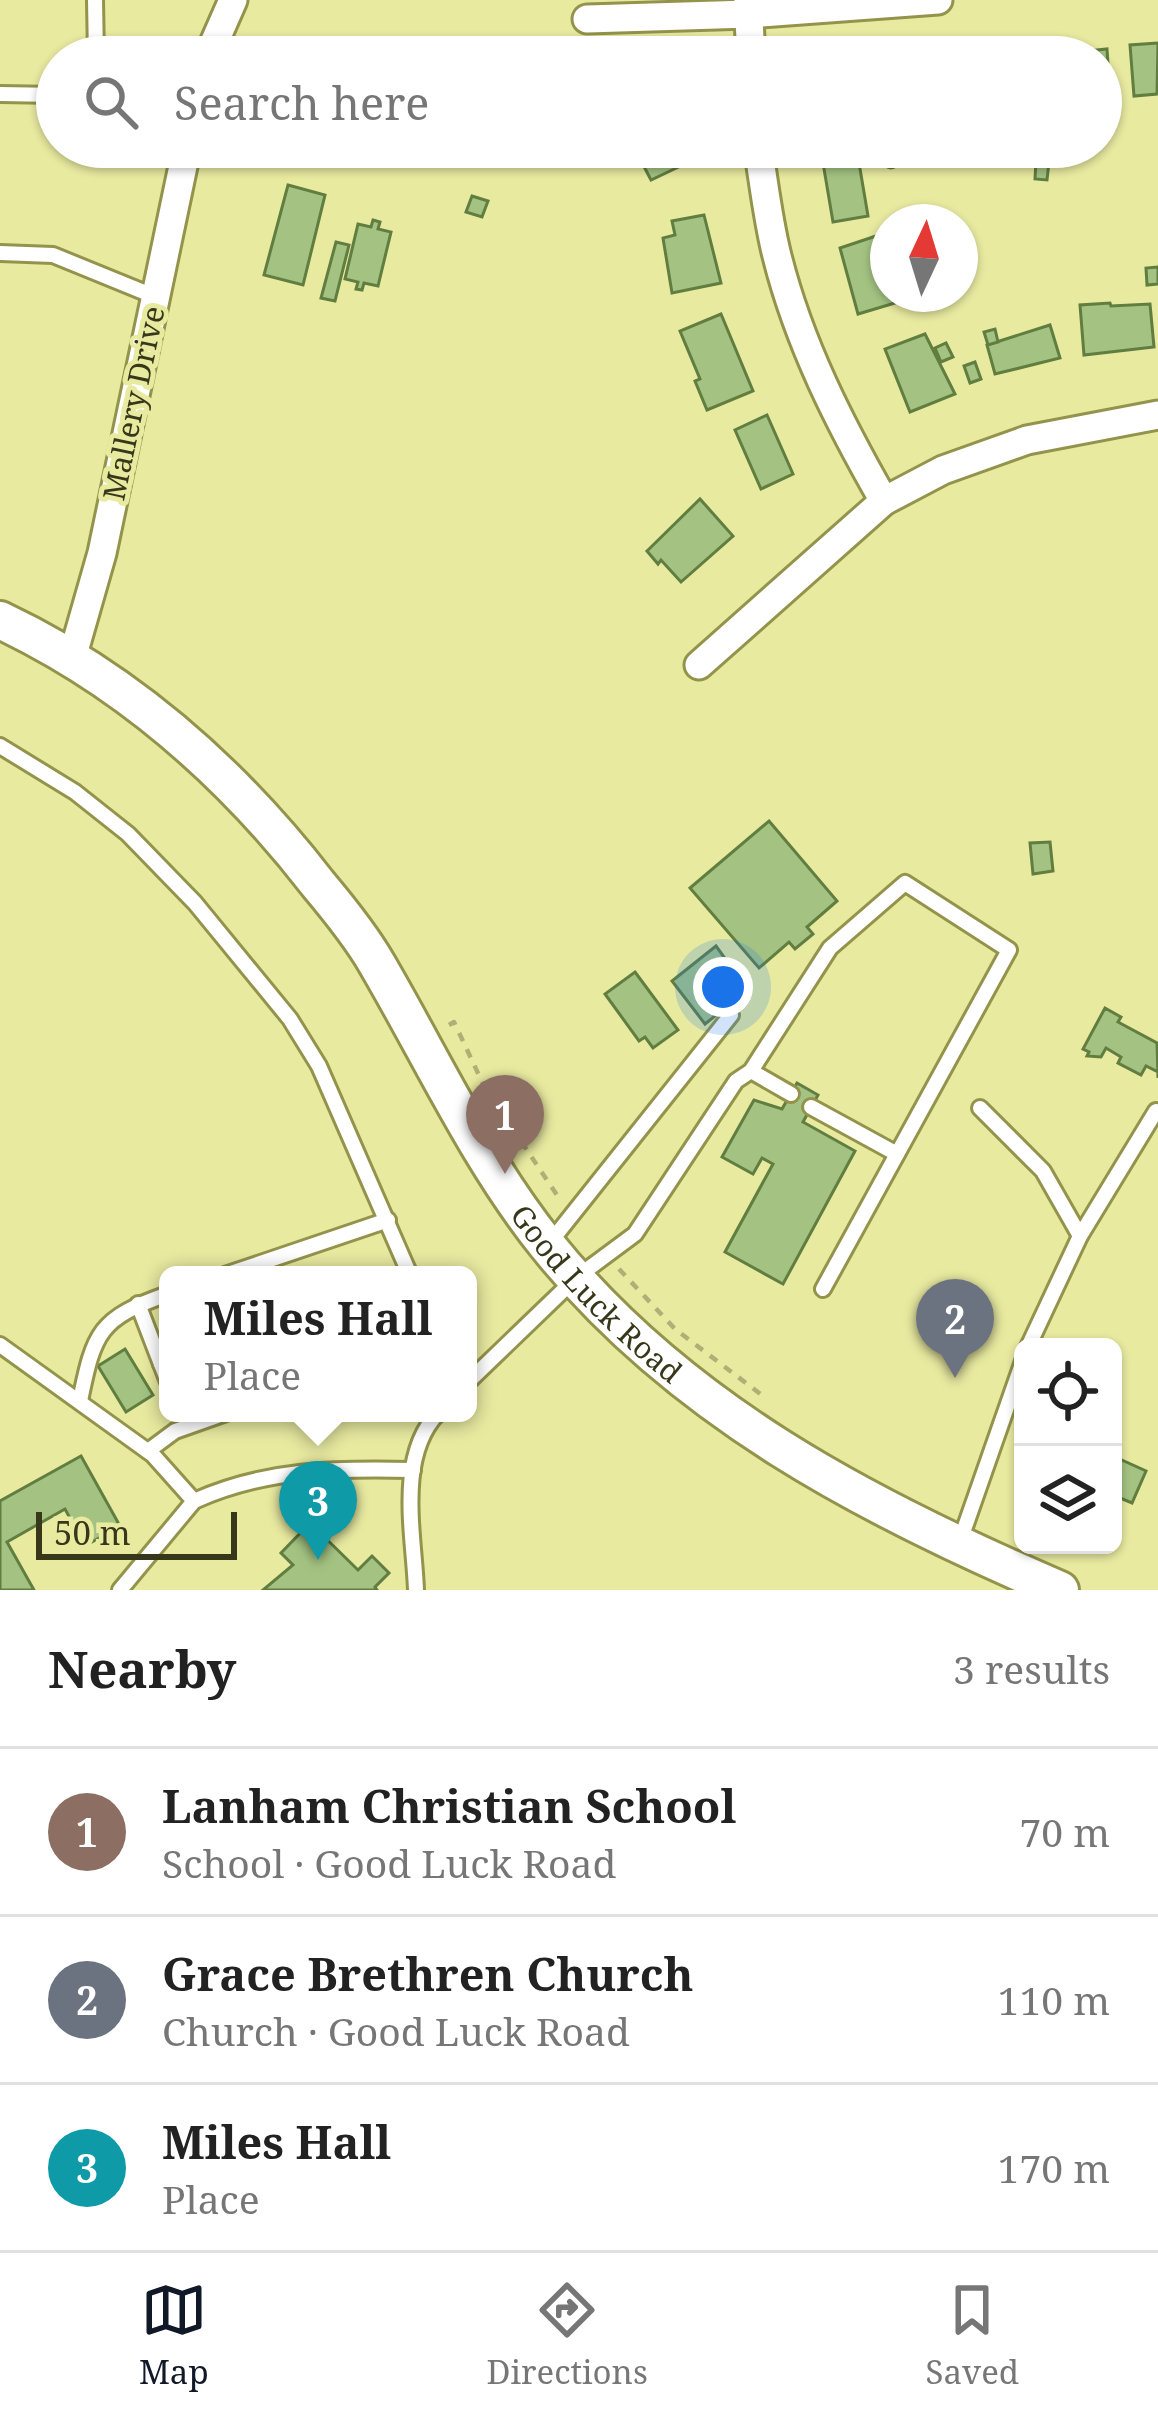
<!DOCTYPE html>
<meta charset="utf-8">
<style>
body{margin:0;font-family:"Noto Serif",serif;background:#f2f2f2;color:#222}
.controls{position:absolute;right:36px;bottom:36px;display:grid;overflow:hidden;border-radius:18px;box-shadow:0 3px 9px #0004}
.controls button{width:108px;height:108px;display:grid;place-items:center;padding:0;border:0;border-bottom:3px solid #e0e0e0;background:#fff;color:#222;font:60px sans-serif}
.compass{position:absolute;left:870px;top:204px;width:108px;height:108px;border-radius:50%;background:#fff;box-shadow:0 3px 9px #0004;rotate:4deg}
.scale{position:absolute;left:36px;bottom:30px;width:201px;box-sizing:border-box;padding-left:12px;border:6px solid #37371a;border-top:0;font-size:33px;line-height:42px;white-space:nowrap;color:#37371a;-webkit-text-stroke:9px #e8eaa0;paint-order:stroke}
.you{position:absolute;left:723px;top:987px;width:42px;height:42px;margin:-30px;border:9px solid #fff;border-radius:50%;background:#1a73e8;box-shadow:0 0 0 18px #1a73e833}
.badge{display:grid;place-items:center;width:78px;height:78px;border-radius:50%;background:#111827;color:#fff;font-size:39px;font-weight:700}
.pin{position:absolute;translate:-50% -99px;filter:drop-shadow(0 3px 6px #0008)}
.pin::after{content:'';position:absolute;top:63px;width:42px;height:36px;background:inherit;clip-path:polygon(0 0,100% 0,50% 100%)}
.popup{position:absolute;left:159px;top:1266px;width:318px;height:156px;box-sizing:border-box;display:grid;place-content:center;border-radius:18px;background:#fff;filter:drop-shadow(0 3px 9px #0005);font-size:39px;white-space:nowrap;color:#767676}
.popup b{font-size:45px;color:#222}
.popup::after{content:'';position:absolute;left:50%;top:100%;margin-left:-24px;border:24px solid transparent;border-top-color:#fff}
.list{margin:0;padding:0;list-style:none}
h2{display:flex;justify-content:space-between;align-items:center;height:156px;margin:0;padding:0 48px;font-size:51px}
h2 small{font-size:39px;font-weight:400;color:#767676}
.list li{display:grid;grid-template-columns:78px 1fr auto;gap:36px;align-items:center;box-sizing:border-box;height:168px;padding:0 48px;border-top:3px solid #e0e0e0}
.list b{display:block;font-size:45px;white-space:nowrap}
.list p{margin:0;font-size:39px;white-space:nowrap;color:#767676}
.list em{font-size:39px;font-style:normal;color:#767676}
.icon{flex:none;width:66px;height:66px;fill:none;stroke:currentColor;stroke-width:2;stroke-linecap:round;stroke-linejoin:round}
.map{position:relative;flex:none;width:1158px;height:1590px;overflow:hidden}
.search{position:absolute;background:#fff;box-shadow:0 3px 9px #0004;left:36px;right:36px;top:36px;height:132px;display:flex;align-items:center;gap:30px;box-sizing:border-box;padding:0 42px;border-radius:66px;color:#767676;font-size:45px}
.sheet{height:660px;background:#fff}
nav{display:flex;justify-content:space-around;align-items:center;box-sizing:border-box;height:168px;border-top:3px solid #e0e0e0;background:#fff;font-size:33px;color:#767676}
nav a{display:grid;justify-items:center;gap:6px}
nav .on{color:#111827}
.map>svg:first-child{display:block}
.building{fill:#a4c382;stroke:#617e40;stroke-width:3}
.lines{fill:none;stroke-linecap:round;stroke-linejoin:round}
.lane-casing{stroke:#93934c;stroke-width:20}
.street-casing{stroke:#93934c;stroke-width:33}
.secondary-casing{stroke:#93934c;stroke-width:42}
.path{stroke:#afb075;stroke-width:4.5;stroke-dasharray:9 9;stroke-linecap:butt}
.lane{stroke:#fff;stroke-width:14}
.street{stroke:#fff;stroke-width:27}
.secondary{stroke:#fff;stroke-width:36}
.labels{text-anchor:middle;dominant-baseline:central;stroke-width:10;stroke-linejoin:round;paint-order:stroke}
.street-label{font-size:30px;fill:#37371a;stroke:#e8eaa0}
</style>
<div class="map">
<svg width="1158" height="1590" viewBox="0 0 1158 1590">
<rect width="100%" height="100%" fill="#e8eaa0"/>
<g class="building">
<polygon points="1158,43 1157,94 1134,96 1130,45"/>
<polygon points="1107,49 1109,79 1101,80 1101,57 1030,57"/>
<polygon points="639,147 689,147 695,159 651,180 637,153"/>
<polygon points="857,151 868,216 833,222 822,157"/>
<circle cx="891" cy="161" r="7"/>
<polygon points="1036,161 1049,162 1047,180 1035,179"/>
<polygon points="288,185 325,195 303,285 264,275"/>
<polygon points="472,196 488,201 482,217 466,212"/>
<polygon points="704,215 721,283 672,293 663,238 675,235 672,221"/>
<polygon points="373,220 380,222 378,229 391,232 378,286 364,283 362,290 356,289 358,282 345,279 358,224 371,227"/>
<polygon points="882,234 888,253 888,294 903,294 905,300 858,314 840,248"/>
<polygon points="336,242 349,245 335,301 321,298"/>
<polygon points="1158,267 1158,284 1147,285 1146,268"/>
<polygon points="1110,303 1111,306 1150,304 1154,347 1084,355 1080,305"/>
<polygon points="721,314 753,391 707,410 695,381 700,379 680,331"/>
<polygon points="1050,325 1060,358 995,374 987,345"/>
<polygon points="995,329 998,342 988,345 984,332"/>
<polygon points="925,334 955,394 910,412 885,349"/>
<polygon points="946,343 953,357 941,362 935,348"/>
<polygon points="975,362 981,379 970,383 964,366"/>
<polygon points="767,415 793,474 761,489 735,430"/>
<polygon points="700,499 733,536 681,582 661,560 658,564 647,551"/>
<polygon points="769,821 837,901 807,927 813,934 795,949 789,942 759,968 690,888"/>
<polygon points="1050,842 1053,871 1033,874 1030,843"/>
<polygon points="716,946 724,957 712,967 724,983 702,1000 715,1016 705,1024 672,981"/>
<polygon points="635,972 678,1030 653,1048 645,1037 639,1041 605,994"/>
<polygon points="1105,1008 1121,1017 1118,1022 1157,1043 1158,1078 1158,1072 1146,1066 1141,1075 1118,1063 1121,1057 1106,1048 1101,1057 1087,1056 1089,1052 1083,1049"/>
<polygon points="797,1083 818,1095 803,1122 855,1151 783,1284 725,1252 773,1164 762,1158 753,1174 722,1157 754,1100 782,1109"/>
<polygon points="125,1349 153,1395 126,1412 98,1366"/>
<polygon points="81,1456 120,1526 85,1546 65,1509 7,1542 34,1590 0,1590 0,1501"/>
<polygon points="1113,1456 1146,1471 1132,1503 1113,1495"/>
<polygon points="310,1523 358,1570 372,1556 389,1573 375,1587 377,1590 263,1590 293,1565 281,1553"/>
</g>
<g class="lines">
<g class="lane-casing">
<g id="lane">
<polyline points="95,0 96,57"/>
<polyline points="0,94 57,95"/>
<polyline points="0,253 53,255 156,297"/>
<polyline points="0,746 75,792 128,834 195,903 290,1019 319,1066 410,1275"/>
<polyline points="751,1071 791,1094"/>
<polyline points="811,1107 897,1154"/>
<polyline points="980,1108 1043,1171 1080,1236"/>
<polyline points="548,1245 731,1015"/>
<polyline points="225,1275 388,1220"/>
<polyline points="138,1304 161,1364 168,1362"/>
<path d="M0,1345L153,1455L194,1501C265,1469 336,1468 413,1470"/>
<polyline points="1028,1347 1080,1236 1156,1111"/>
<polyline points="161,1364 168,1382"/>
<polyline points="468,1382 577,1277 635,1234 736,1081 751,1071 830,948 905,883 1009,950 823,1289"/>
<path d="M80,1401C94,1332 99,1318 168,1294"/>
<polyline points="148,1451 175,1431 226,1413"/>
<polyline points="959,1544 1023,1361"/>
<polyline points="120,1590 194,1501"/>
<path d="M416,1590C414,1535 396,1457 438,1413"/>
</g>
</g>
<g class="street-casing">
<g id="street">
<polyline points="748,1 751,57"/>
<polyline points="587,19 749,14 938,0"/>
<polyline points="208,57 233,0"/>
<path d="M758,147C764,183 768,221 777,256C799,344 840,424 884,501"/>
<polyline points="72,658 102,553 187,147"/>
<polyline points="699,665 884,501 943,470 1027,440 1158,415"/>
</g>
</g>
<g class="secondary-casing">
<g id="secondary">
<path id="s1" d="M0,620C127,680 232,773 318,884C339,909 361,936 377,964C432,1058 478,1159 546,1244C679,1410 868,1508 1060,1590"/>
</g>
</g>
<g class="path">
<polyline points="449,1025 454,1022 484,1086 559,1198"/>
<polyline points="619,1269 675,1329 767,1399"/>
</g>
<use href="#lane" class="lane"/>
<use href="#street" class="street"/>
<use href="#secondary" class="secondary"/>
</g>
<g class="labels">
<g class="street-label">
<text transform="translate(133 403) rotate(-78)">Mallery Drive</text>
<text stroke="none"><textPath href="#s1" startOffset="915">Good Luck Road</textPath></text>
</g>
</g>
</svg>
<div class="controls">
<button><svg class="icon" aria-label="locate" viewBox="0 0 24 24"><circle cx="12" cy="12" r="6"/><path d="M12 2v4M12 18v4M2 12h4M18 12h4"/></svg></button>
<button><svg class="icon" aria-label="layers" viewBox="0 0 24 24"><path d="M12 4l9 5-9 5-9-5zM3 14l9 5 9-5"/></svg></button>
</div>
<svg class="compass" viewBox="-18 -18 36 36"><path d="M0-13l5 13h-10z" fill="#e53935"/><path d="M0 13l5-13h-10z" fill="#767676"/></svg>
<div class="scale">50 m</div>
<div class="you"></div>
<div class="pin badge" style="left:505px;top:1174px;background:#8d6e63">1</div>
<div class="pin badge" style="left:955px;top:1378px;background:#6b7280">2</div>
<div class="pin badge" style="left:318px;top:1560px;background:#0f9aa8">3</div>
<div class="popup"><b>Miles Hall</b>Place</div>
<div class="search"><svg class="icon" aria-label="search" viewBox="0 0 24 24"><circle cx="10" cy="10" r="6"/><path d="M15 15l6 6"/></svg>Search here</div>
</div>
<section class="sheet">
<h2>Nearby<small>3 results</small></h2>
<ul class="list">
<li><span class="badge" style="background:#8d6e63">1</span><div><b>Lanham Christian School</b><p>School · Good Luck Road</p></div><em>70 m</em></li>
<li><span class="badge" style="background:#6b7280">2</span><div><b>Grace Brethren Church</b><p>Church · Good Luck Road</p></div><em>110 m</em></li>
<li><span class="badge" style="background:#0f9aa8">3</span><div><b>Miles Hall</b><p>Place</p></div><em>170 m</em></li>
</ul>
</section>
<nav>
<a class="on"><svg class="icon" aria-label="map" viewBox="0 0 24 24"><path d="M3 6l6-2 6 2 6-2v14l-6 2-6-2-6 2zM9 4v14M15 6v14"/></svg>Map</a>
<a><svg class="icon" aria-label="directions" viewBox="0 0 24 24"><path d="M12 3l9 9-9 9-9-9zM9 14v-3h6M13 9l2 2-2 2"/></svg>Directions</a>
<a><svg class="icon" aria-label="saved" viewBox="0 0 24 24"><path d="M7 4h10v16l-5-4-5 4z"/></svg>Saved</a>
</nav>
